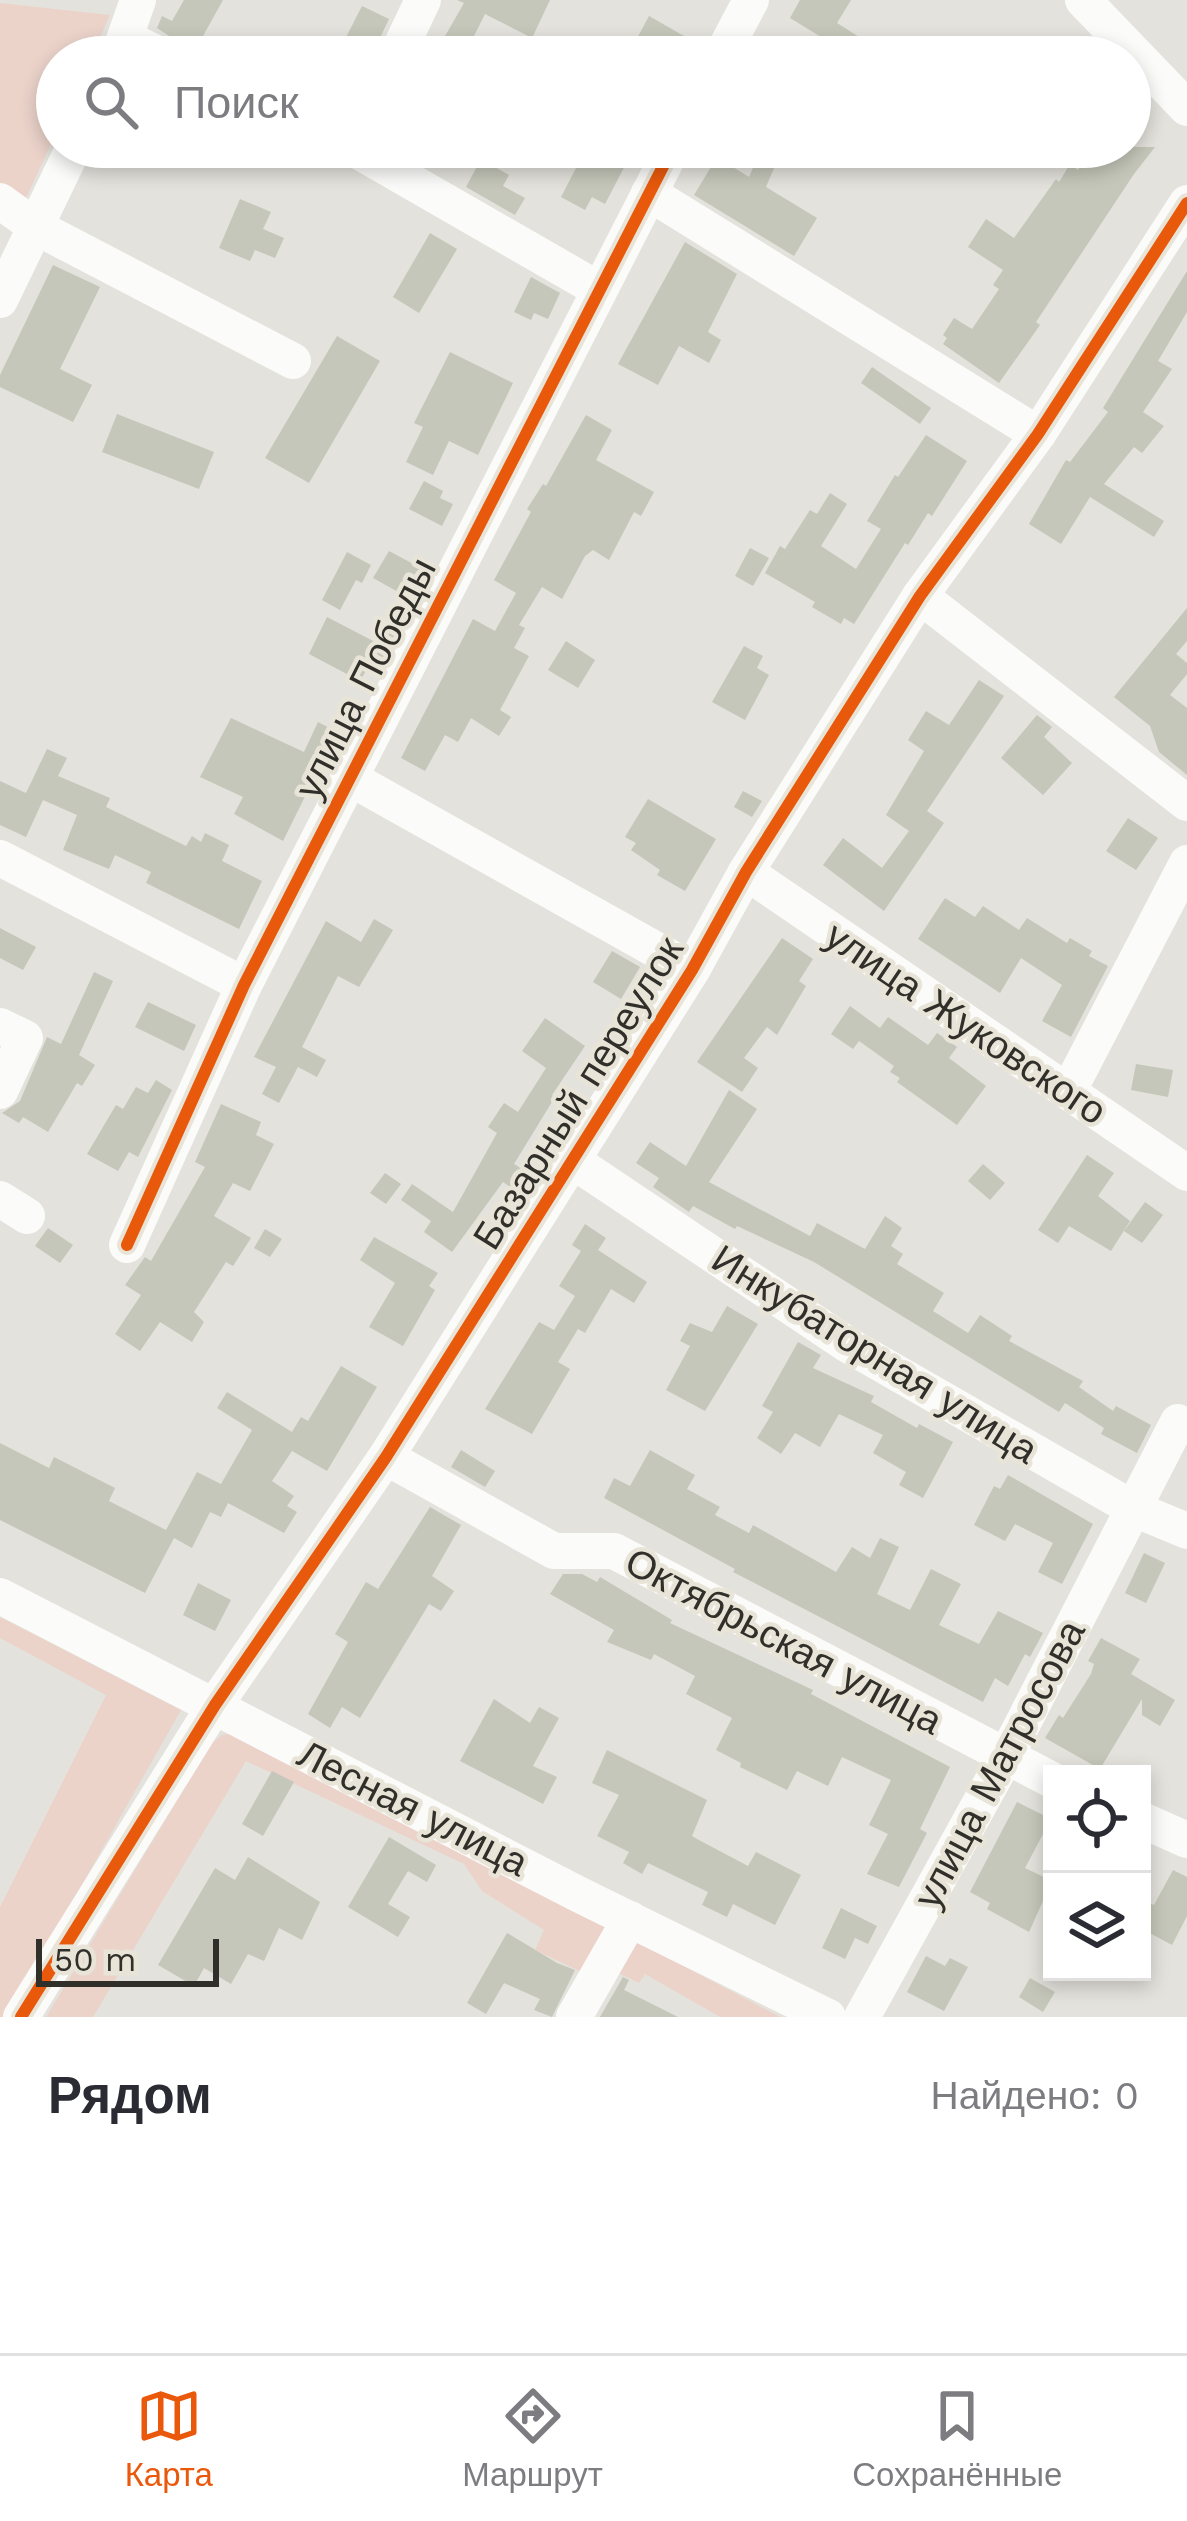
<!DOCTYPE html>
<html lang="ru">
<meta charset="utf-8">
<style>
body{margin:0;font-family:"Work Sans",sans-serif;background:#f7f7f7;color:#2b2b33}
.controls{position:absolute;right:36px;bottom:36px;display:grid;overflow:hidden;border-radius:0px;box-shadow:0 6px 18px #0003}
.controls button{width:108px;height:108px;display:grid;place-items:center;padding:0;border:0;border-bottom:3px solid #e1e1e2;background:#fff;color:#2b2b33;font:60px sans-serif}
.scale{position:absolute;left:36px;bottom:30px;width:183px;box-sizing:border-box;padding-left:12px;border:6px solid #302f2a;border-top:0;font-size:33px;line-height:42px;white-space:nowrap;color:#302f2a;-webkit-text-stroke:9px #e8e4d8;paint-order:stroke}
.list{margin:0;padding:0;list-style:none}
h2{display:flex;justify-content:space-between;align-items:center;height:156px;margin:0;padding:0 48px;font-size:51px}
h2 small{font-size:39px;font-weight:400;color:#7c7c81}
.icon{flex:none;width:66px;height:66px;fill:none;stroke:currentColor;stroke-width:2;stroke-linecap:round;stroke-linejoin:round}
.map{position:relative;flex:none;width:1187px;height:2017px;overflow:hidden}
.search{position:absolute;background:#fff;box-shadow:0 6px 18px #0003;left:36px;right:36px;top:36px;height:132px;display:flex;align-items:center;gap:30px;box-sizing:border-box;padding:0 42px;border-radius:66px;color:#7c7c81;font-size:45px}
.sheet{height:336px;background:#fff}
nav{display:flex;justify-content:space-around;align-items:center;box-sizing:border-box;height:168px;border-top:3px solid #e1e1e2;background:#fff;font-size:33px;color:#7c7c81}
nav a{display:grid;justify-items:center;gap:6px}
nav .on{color:#ea580c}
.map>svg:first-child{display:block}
.green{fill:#ebd3ca}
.building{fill:#c5c7ba}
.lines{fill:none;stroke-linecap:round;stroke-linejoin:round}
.minor{stroke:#fbfbfa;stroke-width:36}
.cycleway-casing{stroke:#e8e4d8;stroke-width:20}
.cycleway{stroke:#e8590c;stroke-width:12}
.labels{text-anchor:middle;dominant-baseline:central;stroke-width:9;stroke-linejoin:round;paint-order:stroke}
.street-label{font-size:39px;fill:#302f2a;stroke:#e8e4d8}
</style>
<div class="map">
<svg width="1187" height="2017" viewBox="0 0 1187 2017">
<rect width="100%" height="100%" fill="#e4e2dc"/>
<g class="green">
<polygon points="0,3 110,15 91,57 57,57 57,131 27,196 22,200 0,188"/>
<polygon points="0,1617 181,1710 7,2017 0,2017 0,1907 106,1695 0,1638"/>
<polygon points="235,1733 611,1929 586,1974 535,1950 544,1930 482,1891 464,1864 246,1761 93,2017 46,2017 212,1743 222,1735"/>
<polygon points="629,1937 780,2017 720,2017 645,1974 639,1983 610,1969"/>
</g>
<g class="building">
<polygon points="184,0 223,0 203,36 248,57 201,57 157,28 162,16 172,21"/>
<polygon points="457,0 550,0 532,38 485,14 467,50 444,38 464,3"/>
<polygon points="800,0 851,0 837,23 891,57 854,57 790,18"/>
<polygon points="362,6 389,19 375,48 371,57 336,57"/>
<polygon points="649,16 684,36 672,57 627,57"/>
<polygon points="587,147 611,147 630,156 605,204 592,197 585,210 561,197"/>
<polygon points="762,147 783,147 766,187 817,218 794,256 694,195 717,157 749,177"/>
<polygon points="1094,147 1155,147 1134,174 1036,322 1040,325 999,383 943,344 947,338 943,335 954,318 972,329 999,289 993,285 1003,270 968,247 986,219 1014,238 1056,179 1059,182 1070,164 1078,170"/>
<polygon points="481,159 509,175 503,186 525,198 515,215 466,187"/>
<polygon points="240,199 271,212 263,229 284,238 275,258 255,250 250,261 219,248"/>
<polygon points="430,233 457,249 419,313 393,297"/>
<polygon points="685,242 737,274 708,332 721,340 709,363 679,346 658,385 618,364"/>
<polygon points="53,265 100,287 60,369 92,385 73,422 0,387 0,375"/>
<polygon points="1187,271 1187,312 1158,361 1172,369 1143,412 1164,426 1142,453 1134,447 1104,484 1164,521 1154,537 1090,497 1061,544 1029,524 1066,460 1070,462 1108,412 1103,408"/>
<polygon points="531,277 560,293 548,319 534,313 531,320 514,312"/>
<polygon points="337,336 380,361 309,483 265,458"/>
<polygon points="450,352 513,383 478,455 449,441 433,475 406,462 423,427 414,423"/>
<polygon points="872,367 931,408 920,424 861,383"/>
<polygon points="117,414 214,452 199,489 102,452"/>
<polygon points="586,415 612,430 596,460 654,492 641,516 634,512 609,560 593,550 585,556 562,599 542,587 519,625 525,628 514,648 529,656 500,710 511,717 499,736 471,718 458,742 445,735 425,771 401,758 473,619 495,631 516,593 494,580 531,512 527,509 543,484 546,486"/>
<polygon points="926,435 967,461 932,516 928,513 908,545 905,543 854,624 844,618 841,624 812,607 815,602 765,573 780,546 785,549 810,510 817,514 830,493 847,504 821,546 856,569 881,529 867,521 895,475 898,477"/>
<polygon points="424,481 443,491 440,498 453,504 442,526 409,509"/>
<polygon points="750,548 769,558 753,586 735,576"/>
<polygon points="389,551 419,567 423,573 409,598 373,578"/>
<polygon points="347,552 371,565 362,583 356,580 340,610 322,600"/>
<polygon points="397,604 410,611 385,660 375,655 360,681 309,654 327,617 377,643"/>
<polygon points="1187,608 1187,641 1176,654 1187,663 1187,674 1170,695 1187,708 1187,775 1159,752 1150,726 1114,697"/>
<polygon points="566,641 595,660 578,688 548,670"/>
<polygon points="744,646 763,656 757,668 769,675 745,720 712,702"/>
<polygon points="979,680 1004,696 927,811 944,823 884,911 823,865 843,838 882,868 909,831 886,815 924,751 908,740 926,711 949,725"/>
<polygon points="1037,715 1052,727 1044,737 1072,763 1043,795 1001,758"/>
<polygon points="231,718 304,752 318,722 337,732 283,841 234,814 243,797 200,777"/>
<polygon points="47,749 67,758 58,776 110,798 106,807 186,846 192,836 201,842 205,833 229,845 222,861 262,881 239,929 146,883 151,872 115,855 109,869 63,850 77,815 43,800 26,837 0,825 0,781 26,793"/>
<polygon points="743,791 762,801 752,817 734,807"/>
<polygon points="648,799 716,839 685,891 657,875 660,870 631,850 636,843 625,837"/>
<polygon points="1128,818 1158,838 1136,870 1106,851"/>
<polygon points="945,898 975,917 983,906 1019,930 1027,918 1067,943 1070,938 1092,951 1089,956 1108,966 1071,1037 1042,1021 1062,985 1021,958 1000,993 918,939"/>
<polygon points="374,919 393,930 359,987 338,976 302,1047 326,1060 317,1077 298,1067 279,1103 262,1094 276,1067 254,1057 326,921 361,942"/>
<polygon points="0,928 36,947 23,970 0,958"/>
<polygon points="782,938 813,959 799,981 806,986 777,1035 767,1027 744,1058 758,1068 742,1092 697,1062"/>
<polygon points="612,951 640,967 621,999 593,982"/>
<polygon points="94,972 113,981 79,1055 95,1065 82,1086 77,1083 48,1132 23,1117 19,1123 2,1113 20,1101 47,1037 61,1044"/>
<polygon points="148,1002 196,1025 184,1051 135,1027"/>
<polygon points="850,1006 880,1028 888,1017 928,1045 937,1033 957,1047 949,1058 986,1086 957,1125 897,1082 900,1078 890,1072 894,1066 859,1041 853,1049 831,1034"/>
<polygon points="545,1018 585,1046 552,1095 555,1097 514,1164 524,1170 512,1188 503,1182 452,1252 424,1232 431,1221 401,1200 412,1184 453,1212 497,1133 488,1127 504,1103 518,1112 546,1068 522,1051"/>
<polygon points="1136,1064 1173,1070 1168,1097 1131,1090"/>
<polygon points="156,1080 172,1090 138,1157 129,1152 118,1171 87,1154 116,1105 123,1109 136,1087 148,1093"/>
<polygon points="729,1090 757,1109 709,1182 810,1236 817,1223 865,1249 885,1216 902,1228 891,1246 903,1254 897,1264 944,1293 933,1311 968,1333 980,1315 1012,1336 1009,1341 1083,1381 1079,1387 1113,1411 1116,1406 1151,1425 1137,1453 1101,1434 1104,1428 1065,1403 1059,1412 814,1262 737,1226 735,1229 693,1206 689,1212 653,1187 659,1178 636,1163 650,1142 686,1166"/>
<polygon points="221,1104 261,1122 256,1135 274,1144 250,1191 233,1183 214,1216 251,1238 233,1266 226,1262 194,1312 204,1322 192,1342 160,1322 140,1351 115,1334 141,1295 125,1285 145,1257 151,1261 205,1167 195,1162"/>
<polygon points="1087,1155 1114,1173 1098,1196 1130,1221 1111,1251 1069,1226 1058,1243 1038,1230"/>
<polygon points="983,1164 1005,1183 990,1200 968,1181"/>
<polygon points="385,1173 401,1184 386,1204 370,1193"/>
<polygon points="1145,1202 1163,1215 1142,1243 1124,1231"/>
<polygon points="585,1224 606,1238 598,1250 647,1282 634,1303 611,1289 585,1333 578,1329 558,1362 570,1369 532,1434 485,1409 539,1322 554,1330 575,1296 559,1286 581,1251 572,1245"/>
<polygon points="48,1228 73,1245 60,1263 35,1246"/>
<polygon points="265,1229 282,1239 270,1257 254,1248"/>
<polygon points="374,1237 438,1273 429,1286 435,1290 403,1346 369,1327 395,1283 360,1260"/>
<polygon points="727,1306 758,1324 705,1411 666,1390 690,1346 680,1341 690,1323 712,1332"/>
<polygon points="798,1342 821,1355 813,1368 874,1396 871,1402 917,1428 919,1424 953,1442 923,1498 899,1485 906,1472 873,1453 883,1435 839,1414 820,1447 795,1433 781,1454 757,1438 773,1412 762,1406"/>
<polygon points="341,1366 377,1387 327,1471 292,1451 272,1481 294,1496 287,1506 297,1512 284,1533 228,1503 221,1517 210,1512 192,1548 174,1538 145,1593 0,1520 0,1443 49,1468 54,1457 115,1488 109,1501 166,1530 197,1472 221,1484 252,1430 217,1408 227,1392 292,1432 301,1417 308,1421"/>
<polygon points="461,1450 495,1471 485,1487 451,1467"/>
<polygon points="650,1450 695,1475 687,1489 720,1507 715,1515 749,1533 753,1525 836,1572 852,1547 870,1558 880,1538 899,1547 877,1594 910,1610 931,1569 961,1584 939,1625 979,1644 998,1611 1043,1633 1030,1657 1025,1654 1008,1686 995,1678 983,1702 733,1572 735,1569 604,1498 614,1478 630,1486"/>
<polygon points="1008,1475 1093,1524 1062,1584 1038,1572 1053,1543 1015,1524 1005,1541 974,1525 994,1486 1000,1489"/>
<polygon points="430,1507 461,1525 432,1576 454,1591 441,1611 429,1604 360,1718 342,1707 330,1728 308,1714 348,1642 335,1634 366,1582 378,1589"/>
<polygon points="1144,1553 1165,1563 1146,1603 1125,1593"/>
<polygon points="563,1574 582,1574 597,1582 600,1577 672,1620 670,1623 813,1690 811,1694 950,1767 920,1829 927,1833 899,1887 867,1874 888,1834 869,1825 891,1780 842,1757 828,1786 797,1771 787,1790 740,1767 741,1763 716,1750 732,1718 686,1694 695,1676 654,1654 651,1660 607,1642 614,1630 550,1594"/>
<polygon points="198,1583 231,1600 215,1631 183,1615"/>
<polygon points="1101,1638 1140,1659 1131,1674 1175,1700 1160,1726 1142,1715 1142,1699 1100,1769 1045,1738 1059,1715 1063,1718 1091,1674 1094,1664 1088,1661"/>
<polygon points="494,1699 530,1723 539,1707 559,1718 533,1766 557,1777 543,1804 460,1761"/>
<polygon points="607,1750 707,1800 692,1836 697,1839 748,1866 756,1852 801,1875 775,1925 733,1904 727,1917 702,1905 708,1892 648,1863 642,1874 623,1863 629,1852 597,1836 619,1795 592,1783"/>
<polygon points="272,1771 294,1782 263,1836 242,1824"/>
<polygon points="1017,1802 1051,1819 1025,1868 1052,1881 1029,1932 987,1909 990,1903 970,1892"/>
<polygon points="389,1837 436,1865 427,1882 408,1871 388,1904 410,1917 398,1937 348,1907"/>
<polygon points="248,1857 320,1902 302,1940 279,1928 264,1961 248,1954 231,1984 204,1968 194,1986 158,1965 215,1868 235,1880"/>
<polygon points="1173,1870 1187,1877 1187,1916 1172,1945 1142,1929 1142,1899 1154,1905"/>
<polygon points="841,1908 877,1926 868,1944 855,1938 845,1959 822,1948"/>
<polygon points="507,1933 557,1963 575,1970 552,2017 534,2010 540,1999 504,1983 486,2014 467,2003"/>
<polygon points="926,1956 945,1966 950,1958 968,1967 944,2011 907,1992"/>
<polygon points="623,1977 629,1980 624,1990 678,2017 600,2017"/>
<polygon points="1030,1978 1055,1992 1043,2012 1019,1997"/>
</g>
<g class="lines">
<g class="minor">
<polyline points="1083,0 1187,108"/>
<polyline points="127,39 164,57"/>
<polyline points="118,57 138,0"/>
<polyline points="396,57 423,0"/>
<polyline points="721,57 751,0"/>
<polyline points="351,147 598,289"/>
<polyline points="649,193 1038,434"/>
<polyline points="0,201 36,227 293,361"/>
<polyline points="0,300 74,147"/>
<polyline points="920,596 1187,803"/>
<polyline points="348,777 692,970"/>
<polyline points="0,858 244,985"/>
<polyline points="746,872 1187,1173"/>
<polyline points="0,1026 25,1038 0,1091"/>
<polyline points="1068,1092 1187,863"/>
<polyline points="573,1161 848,1345 1134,1509 1187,1531"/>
<polyline points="0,1199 27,1216"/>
<polyline points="127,1245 244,985 673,147"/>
<polyline points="386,1457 554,1551 614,1551 1052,1780"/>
<polyline points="0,1596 578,1894 828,2017"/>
<polyline points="1142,1820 1187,1840"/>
<polyline points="21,2017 215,1705 386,1457 692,970 746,872 920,596 1038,434 1187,203"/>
<polyline points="574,2017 630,1919"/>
<polyline points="862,2017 1005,1758 1178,1422"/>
</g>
<g class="cycleway-casing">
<g id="cycleway">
<polyline points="127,1245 244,985 673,147"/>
<polyline points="21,2017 215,1705 386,1457 692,970 746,872 920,596 1038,434 1187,203"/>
</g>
</g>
<use href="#cycleway" class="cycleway"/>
</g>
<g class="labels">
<g class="street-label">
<text transform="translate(365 678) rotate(-63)">улица Победы</text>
<text transform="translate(966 1023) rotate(34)">улица Жуковского</text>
<text transform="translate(578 1093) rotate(-58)">Базарный переулок</text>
<text transform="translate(875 1354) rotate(32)">Инкубаторная улица</text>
<text transform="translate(784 1641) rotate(28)">Октябрьская улица</text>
<text transform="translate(999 1764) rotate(-62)">улица Матросова</text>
<text transform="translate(413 1808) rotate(27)">Лесная улица</text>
</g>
</g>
</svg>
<div class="controls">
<button><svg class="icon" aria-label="locate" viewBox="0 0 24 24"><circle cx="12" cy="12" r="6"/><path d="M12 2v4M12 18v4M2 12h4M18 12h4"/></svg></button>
<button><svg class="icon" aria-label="layers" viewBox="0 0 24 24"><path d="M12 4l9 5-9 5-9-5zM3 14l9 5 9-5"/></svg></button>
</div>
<div class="scale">50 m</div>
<div class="search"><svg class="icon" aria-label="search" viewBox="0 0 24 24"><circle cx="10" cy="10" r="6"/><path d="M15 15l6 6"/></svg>Поиск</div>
</div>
<section class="sheet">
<h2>Рядом<small>Найдено: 0</small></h2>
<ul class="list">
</ul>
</section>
<nav>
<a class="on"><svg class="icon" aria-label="map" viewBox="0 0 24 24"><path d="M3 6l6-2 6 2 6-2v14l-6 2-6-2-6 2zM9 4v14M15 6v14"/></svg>Карта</a>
<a><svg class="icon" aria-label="directions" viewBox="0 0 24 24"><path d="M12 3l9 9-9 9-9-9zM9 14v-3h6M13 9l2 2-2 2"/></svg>Маршрут</a>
<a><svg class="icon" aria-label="saved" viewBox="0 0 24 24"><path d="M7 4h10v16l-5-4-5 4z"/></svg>Сохранённые</a>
</nav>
